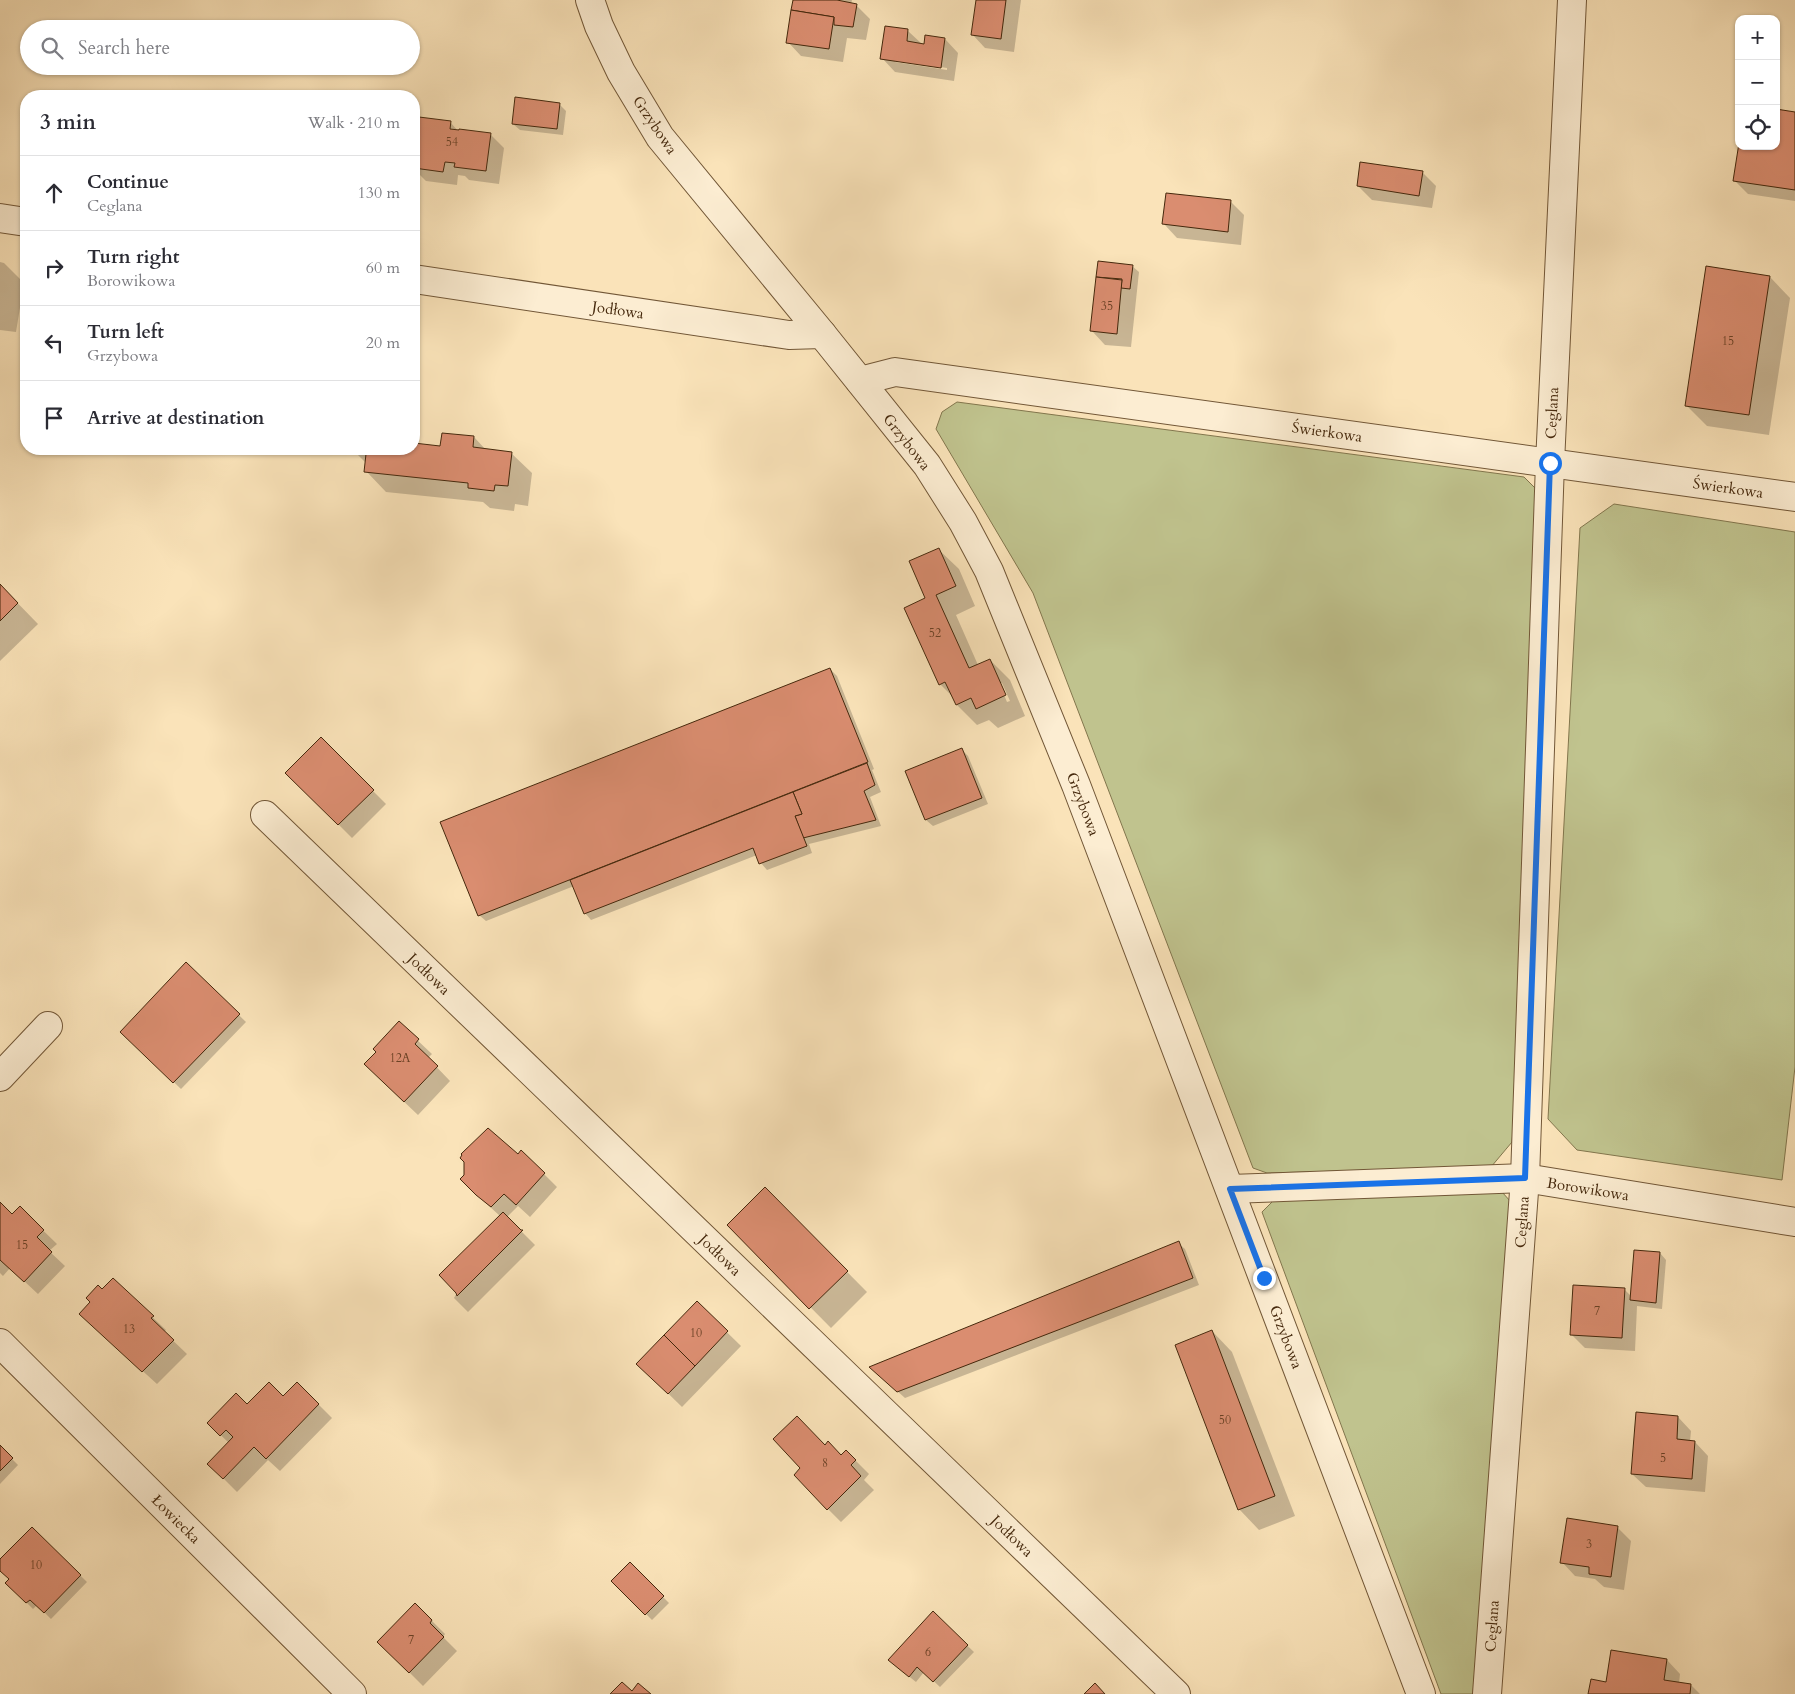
<!DOCTYPE html>
<meta charset="utf-8">
<style>
body{margin:0;font-family:Cardo,serif;background:#f2f2f3;color:#2b2b33}
.controls{position:absolute;right:15px;top:15px;display:grid;overflow:hidden;border-radius:10px;box-shadow:0 1px 4px #0004}
.controls button{width:45px;height:45px;display:grid;place-items:center;padding:0;border:0;border-bottom:1px solid #e1e1e2;background:#fff;color:#2b2b33;font:25px sans-serif}
.stop{position:absolute;width:15px;height:15px;margin:-11px;border:4px solid #1a73e8;border-radius:50%;background:#fff}
.stop.end{background:#1a73e8;border-color:#fff;box-shadow:0 1px 5px #0008}
.list{margin:0;padding:0;list-style:none}
h2{display:flex;justify-content:space-between;align-items:center;height:65px;margin:0;padding:0 20px;font-size:21px}
h2 small{font-size:16px;font-weight:400;color:#7c7c81}
.list li{display:grid;grid-template-columns:32px 1fr auto;gap:15px;align-items:center;box-sizing:border-box;height:75px;padding:0 20px;border-top:1px solid #e1e1e2}
.list b{display:block;font-size:19px;white-space:nowrap}
.list p{margin:0;font-size:16px;white-space:nowrap;color:#7c7c81}
.list em{font-size:16px;font-style:normal;color:#7c7c81}
.icon{flex:none;width:28px;height:28px;fill:none;stroke:currentColor;stroke-width:2;stroke-linecap:round;stroke-linejoin:round}
.map{position:relative;flex:none;width:1795px;height:1694px;overflow:hidden}
.search{position:absolute;background:#fff;box-shadow:0 1px 4px #0004;left:20px;top:20px;width:400px;height:55px;display:flex;align-items:center;gap:12px;box-sizing:border-box;padding:0 18px;border-radius:28px;color:#7c7c81;font-size:19px}
.panel{position:absolute;background:#fff;box-shadow:0 1px 4px #0004;left:20px;top:90px;width:400px;height:365px;border-radius:20px}
.map>svg:first-child{display:block}
.green{fill:#c0c38e;stroke:#82764d}
.shadow{fill:#0003;fill-rule:evenodd}
.building{fill:#da8d70;stroke:#45280c}
.lines{fill:none;stroke-linecap:round;stroke-linejoin:round}
.minor-casing{stroke:#725737;stroke-width:30}
.minor{stroke:#fcedd2;stroke-width:28}
.route{stroke:#1a73e8;stroke-width:6}
.labels{text-anchor:middle;dominant-baseline:central;stroke-width:5;stroke-linejoin:round;paint-order:stroke}
.number-label{font-size:12px;fill:#6a4125}
.street-label{font-size:15px;fill:#45280c;stroke:#fcedd2}
</style>
<div class="map">
<svg width="1795" height="1694" viewBox="0 0 1795 1694">
<rect width="100%" height="100%" fill="#fae3b9"/>
<filter id="stains"><feTurbulence type="fractalNoise" baseFrequency=".004" numOctaves="4"/><feColorMatrix values="0 0 0 0 .2 0 0 0 0 .09 0 0 0 0 .02 0 0 0 .5 -.17"/></filter>
<radialGradient id="worn" r=".72"><stop offset=".6" stop-color="#630" stop-opacity="0"/><stop offset="1" stop-color="#630" stop-opacity=".3"/></radialGradient>
<g class="green">
<polygon points="957,402 1524,477 1537,490 1514,1121 1512,1142 1491,1167 1267,1173 1253,1168 1033,593 936,429 942,412"/>
<polygon points="1614,504 1795,532 1795,1067 1782,1180 1577,1150 1548,1119 1580,528"/>
<polygon points="1502,1192 1511,1202 1473,1694 1441,1694 1262,1212 1276,1198"/>
</g>
<g class="shadow">
<polygon points="794,0 852,0 851,4 856,5 870,19 866,40 847,38 843,62 801,56 788,42"/>
<polygon points="977,0 1021,0 1014,52 985,48 972,34"/>
<path d="M908,31L922,44L925,45L945,39L958,53L954,81L895,72L882,58ZM895,60L947,68V70L895,62Z"/>
<polygon points="559,104 566,111 563,135 520,130 513,124"/>
<polygon points="1795,114 1795,201 1748,194 1734,180 1776,146"/>
<polygon points="420,118 450,122 459,132 490,134 504,148 499,184 469,180 465,176 458,175 457,185 426,181 414,169"/>
<polygon points="1422,172 1436,186 1432,208 1372,200 1358,186"/>
<polygon points="1231,202 1244,215 1241,245 1177,238 1164,224"/>
<polygon points="0,262 4,263 24,283 16,332 0,330"/>
<polygon points="1099,262 1132,266 1139,272 1131,347 1105,345 1092,331"/>
<polygon points="1770,277 1790,298 1769,435 1707,426 1686,405"/>
<polygon points="474,437 486,450 511,453 532,473 528,506 515,504 514,511 490,508 483,502 386,492 366,471 367,464 355,452 356,449 414,449 414,444 442,447"/>
<path d="M938,549L959,569L975,606L956,615L978,665L990,660L1010,680L1025,716L998,728L989,720L977,725L957,705L953,697L940,684L927,599ZM999,683H1002L1010,701L1007,702Z"/>
<polygon points="0,585 38,624 0,661"/>
<polygon points="830,669 837,676 874,769 872,770 881,792 870,797 881,826 809,844 812,853 767,870 761,863 757,855 591,920 585,913 574,886 486,921 479,915"/>
<polygon points="321,739 386,804 352,838 287,773"/>
<polygon points="962,750 968,756 988,804 933,826 926,820 907,772"/>
<polygon points="186,964 246,1022 181,1089 122,1032"/>
<polygon points="399,1023 432,1054 428,1058 450,1081 418,1115 379,1078 377,1052"/>
<polygon points="518,1156 544,1174 557,1187 530,1217 518,1206 507,1217 535,1245 468,1312 454,1298 500,1216 477,1195"/>
<polygon points="765,1189 867,1292 831,1328 729,1225"/>
<polygon points="0,1204 12,1216 20,1208 57,1244 49,1251 65,1266 38,1294 10,1268 3,1276 0,1273"/>
<polygon points="1178,1243 1185,1249 1199,1285 905,1398 877,1373"/>
<polygon points="1660,1253 1666,1260 1662,1309 1637,1306 1635,1351 1585,1348 1571,1334 1624,1289 1631,1296"/>
<polygon points="113,1280 166,1330 164,1332 187,1354 157,1384 94,1327 102,1291"/>
<polygon points="697,1303 741,1346 682,1407 638,1364"/>
<polygon points="1212,1331 1232,1352 1295,1516 1259,1530 1239,1509"/>
<polygon points="297,1383 332,1418 280,1471 268,1460 237,1492 209,1464 229,1443 208,1423 248,1406 283,1398"/>
<polygon points="1678,1417 1691,1431 1690,1442 1695,1442 1708,1456 1705,1492 1646,1487 1632,1474"/>
<polygon points="825,1446 841,1456 846,1451 869,1474 864,1480 874,1490 841,1522 828,1509 802,1468"/>
<polygon points="0,1447 18,1465 0,1484"/>
<polygon points="1617,1527 1631,1541 1624,1590 1604,1587 1595,1579 1575,1576 1562,1562"/>
<polygon points="32,1528 87,1582 51,1619 37,1605 33,1609 7,1583 10,1579 0,1569 0,1561"/>
<polygon points="630,1564 669,1603 652,1620 613,1581"/>
<polygon points="415,1604 445,1634 443,1637 457,1651 423,1686 392,1655"/>
<polygon points="933,1613 974,1652 940,1687 924,1672 916,1682 896,1666"/>
<polygon points="1667,1660 1680,1674 1679,1683 1691,1685 1700,1694 1590,1694 1607,1683"/>
</g>
<g class="building">
<polygon points="793,0 837,0 857,4 853,27 834,25 834,17 791,10"/>
<polygon points="976,0 1006,0 1001,39 971,35"/>
<polygon points="791,10 834,17 829,49 786,43"/>
<polygon points="885,26 908,29 907,41 924,44 925,35 945,38 941,68 880,59"/>
<polygon points="515,97 560,103 557,129 512,124"/>
<polygon points="1776,109 1795,112 1795,190 1733,181 1739,143 1739,146 1776,146"/>
<polygon points="419,117 451,121 450,129 459,130 459,129 491,133 486,171 454,167 455,163 445,162 443,172 414,168 414,151"/>
<polygon points="1360,162 1423,171 1419,196 1357,186"/>
<polygon points="1166,193 1231,200 1228,232 1162,224"/>
<polygon points="1098,261 1133,265 1130,289 1121,288 1122,279 1096,277"/>
<polygon points="1706,266 1770,276 1749,415 1685,406"/>
<polygon points="1096,277 1122,280 1117,334 1090,331"/>
<polygon points="442,433 474,436 473,447 512,452 508,486 495,485 494,491 468,488 468,483 364,472 366,454 354,453 354,449 414,449 414,443 440,446"/>
<polygon points="939,548 956,586 936,595 969,668 990,659 1006,695 976,709 971,698 956,705 945,682 939,685 904,608 925,598 909,561"/>
<polygon points="0,584 18,603 0,621"/>
<polygon points="830,668 868,762 478,916 440,822"/>
<polygon points="321,737 374,790 338,825 285,773"/>
<polygon points="962,748 982,798 925,820 905,771"/>
<polygon points="867,763 875,785 864,791 876,820 803,838 795,816 802,814 793,792"/>
<polygon points="793,792 802,814 795,816 807,846 759,864 753,848 584,914 570,880"/>
<polygon points="186,962 240,1014 173,1083 120,1032"/>
<polygon points="399,1021 419,1039 415,1044 438,1066 404,1102 364,1064 376,1052 373,1049"/>
<polygon points="488,1128 518,1154 521,1150 545,1173 516,1205 504,1194 491,1207 476,1195 460,1179 464,1175 464,1162 460,1158 462,1155 461,1154"/>
<polygon points="765,1187 848,1271 809,1309 727,1225"/>
<polygon points="0,1202 12,1214 20,1206 44,1230 37,1237 52,1252 24,1282 0,1260"/>
<polygon points="503,1212 521,1230 523,1230 457,1296 456,1293 439,1275"/>
<polygon points="1179,1241 1193,1278 897,1392 869,1367"/>
<polygon points="1634,1250 1660,1252 1656,1303 1630,1300"/>
<polygon points="113,1278 154,1316 151,1318 174,1340 142,1372 79,1314 90,1302 86,1298 98,1285 102,1289"/>
<polygon points="1573,1285 1625,1288 1622,1338 1570,1335"/>
<polygon points="697,1301 728,1331 695,1366 664,1335"/>
<polygon points="1212,1330 1275,1496 1238,1510 1175,1345"/>
<polygon points="664,1335 695,1366 668,1394 636,1364"/>
<polygon points="269,1382 283,1396 297,1382 319,1404 266,1459 254,1447 223,1479 207,1464 233,1437 226,1430 220,1436 207,1423 236,1393 247,1404"/>
<polygon points="1636,1412 1678,1416 1677,1439 1695,1441 1692,1479 1631,1474"/>
<polygon points="797,1416 825,1445 828,1441 841,1455 846,1450 856,1460 851,1465 861,1476 827,1510 794,1475 800,1468 773,1439"/>
<polygon points="0,1445 13,1458 0,1471"/>
<polygon points="1567,1518 1618,1526 1611,1577 1589,1574 1589,1567 1560,1563"/>
<polygon points="32,1527 81,1575 44,1613 30,1600 26,1603 5,1583 9,1579 0,1571 0,1559"/>
<polygon points="630,1562 664,1596 645,1615 611,1581"/>
<polygon points="415,1603 432,1620 430,1623 444,1637 409,1673 377,1642"/>
<polygon points="933,1611 968,1645 933,1682 917,1667 909,1677 888,1660"/>
<polygon points="1611,1650 1667,1659 1664,1680 1691,1684 1690,1694 1588,1694 1591,1679 1606,1682"/>
<polygon points="622,1682 632,1691 638,1683 651,1694 610,1694"/>
<polygon points="1095,1683 1105,1694 1084,1694"/>
</g>
<g class="lines">
<g class="minor-casing">
<g id="minor">
<polyline points="590,0 599,26 621,72 660,137 822,334 927,465 963,522 989,571 1076,785 1421,1694"/>
<polyline points="0,218 26,222"/>
<polyline points="414,279 789,335 822,334"/>
<polyline points="860,381 895,372 1795,497"/>
<polyline points="265,815 1176,1694"/>
<polyline points="0,1077 48,1026"/>
<polyline points="1230,1189 1525,1178 1795,1222"/>
<polyline points="0,1343 352,1694"/>
<polyline points="1487,1694 1525,1178 1550,463 1572,0"/>
</g>
</g>
<use href="#minor" class="minor"/>
</g>
<g class="lines">
<polyline class="route" points="1264,1278 1230,1189 1525,1178 1550,463"/>
</g>
<g class="labels">
<g class="number-label">
<text x="452" y="142">54</text>
<text x="1107" y="306">35</text>
<text x="1728" y="341">15</text>
<text x="935" y="633">52</text>
<text x="400" y="1058">12A</text>
<text x="22" y="1245">15</text>
<text x="1597" y="1311">7</text>
<text x="129" y="1329">13</text>
<text x="696" y="1333">10</text>
<text x="1225" y="1420">50</text>
<text x="1663" y="1458">5</text>
<text x="825" y="1463">8</text>
<text x="1589" y="1544">3</text>
<text x="36" y="1565">10</text>
<text x="411" y="1640">7</text>
<text x="928" y="1652">6</text>
</g>
<g class="street-label">
<text transform="translate(655 125) rotate(56)">Grzybowa</text>
<text transform="translate(618 310) rotate(8)">Jodłowa</text>
<text transform="translate(1552 413) rotate(-87)">Ceglana</text>
<text transform="translate(1327 432) rotate(8)">Świerkowa</text>
<text transform="translate(907 442) rotate(52)">Grzybowa</text>
<text transform="translate(1728 488) rotate(8)">Świerkowa</text>
<text transform="translate(1083 804) rotate(69)">Grzybowa</text>
<text transform="translate(429 974) rotate(44)">Jodłowa</text>
<text transform="translate(1588 1189) rotate(9)">Borowikowa</text>
<text transform="translate(1522 1222) rotate(-86)">Ceglana</text>
<text transform="translate(720 1255) rotate(44)">Jodłowa</text>
<text transform="translate(1286 1337) rotate(69)">Grzybowa</text>
<text transform="translate(176 1519) rotate(45)">Łowiecka</text>
<text transform="translate(1012 1536) rotate(44)">Jodłowa</text>
<text transform="translate(1492 1626) rotate(-86)">Ceglana</text>
</g>
</g>
<rect width="100%" height="100%" filter="url(#stains)"/>
<rect width="100%" height="100%" fill="url(#worn)"/>
</svg>
<div class="controls">
<button>+</button>
<button>−</button>
<button><svg class="icon" aria-label="locate" viewBox="0 0 24 24"><circle cx="12" cy="12" r="6"/><path d="M12 2v4M12 18v4M2 12h4M18 12h4"/></svg></button>
</div>
<div class="stop" style="left:1550px;top:463px"></div>
<div class="stop end" style="left:1264px;top:1278px"></div>
<div class="search"><svg class="icon" aria-label="search" viewBox="0 0 24 24"><circle cx="10" cy="10" r="6"/><path d="M15 15l6 6"/></svg>Search here</div>
<section class="panel">
<h2>3 min<small>Walk · 210 m</small></h2>
<ul class="list">
<li><svg class="icon" aria-label="ahead" viewBox="0 0 24 24"><path d="M12 20V5M6 11l6-6 6 6"/></svg><div><b>Continue</b><p>Ceglana</p></div><em>130 m</em></li>
<li><svg class="icon" aria-label="right" viewBox="0 0 24 24"><path d="M7 20v-9h11M14 6l5 5-5 5"/></svg><div><b>Turn right</b><p>Borowikowa</p></div><em>60 m</em></li>
<li><svg class="icon" aria-label="left" viewBox="0 0 24 24"><path d="M17 20v-9H6M10 6l-5 5 5 5"/></svg><div><b>Turn left</b><p>Grzybowa</p></div><em>20 m</em></li>
<li><svg class="icon" aria-label="arrive" viewBox="0 0 24 24"><path d="M6 21V4h12l-3 4 3 4H6"/></svg><div><b>Arrive at destination</b></div></li>
</ul>
</section>
</div>
